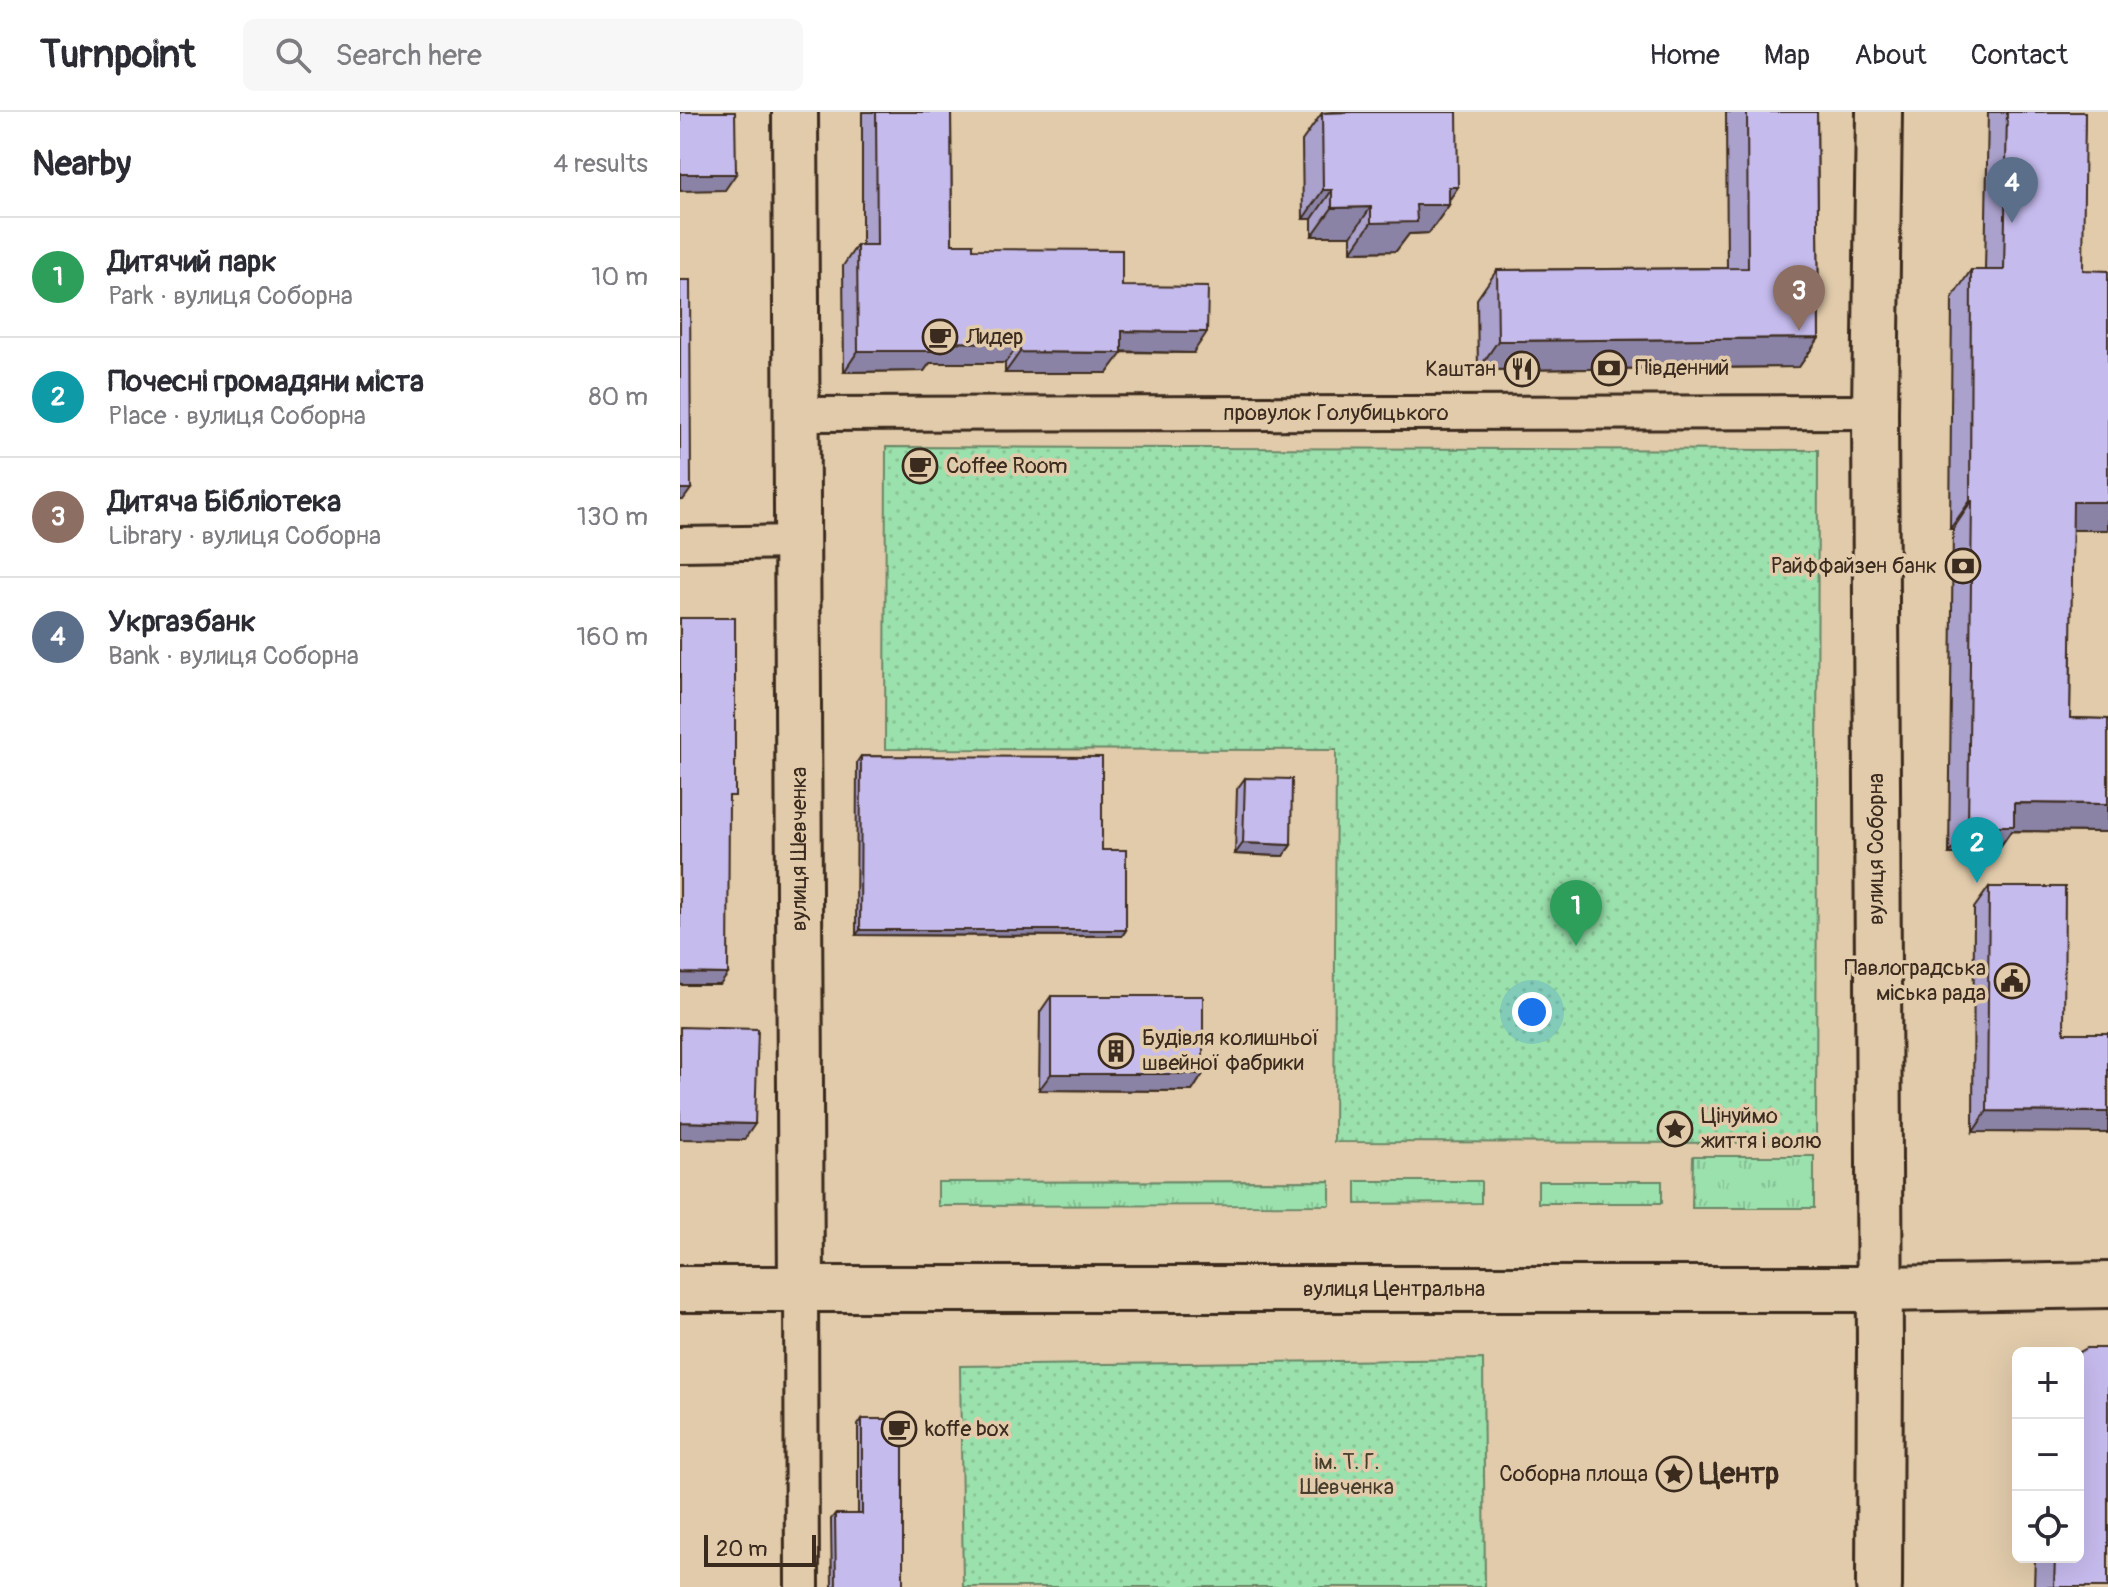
<!DOCTYPE html>
<meta charset="utf-8">
<style>
body{margin:0;font-family:Pangolin,sans-serif;background:#f7f7f7;color:#2b2b33}
.controls{position:absolute;right:24px;bottom:24px;display:grid;overflow:hidden;border-radius:12px;box-shadow:0 8px 32px #0002}
.controls button{width:72px;height:72px;display:grid;place-items:center;padding:0;border:0;border-bottom:2px solid #e1e1e2;background:#fff;color:#2b2b33;font:40px sans-serif}
.scale{position:absolute;left:24px;bottom:20px;width:112px;box-sizing:border-box;padding-left:8px;border:4px solid #3b2a1e;border-top:0;font-size:22px;line-height:28px;white-space:nowrap;color:#3b2a1e;-webkit-text-stroke:6px #e1cbab;paint-order:stroke}
.you{position:absolute;left:852px;top:900px;width:28px;height:28px;margin:-20px;border:6px solid #fff;border-radius:50%;background:#1a73e8;box-shadow:0 0 0 12px #1a73e833}
.badge{display:grid;place-items:center;width:52px;height:52px;border-radius:50%;background:#b45309;color:#fff;font-size:26px;font-weight:700}
.pin{position:absolute;translate:-50% -66px;filter:drop-shadow(0 2px 4px #0008)}
.pin::after{content:'';position:absolute;top:42px;width:28px;height:24px;background:inherit;clip-path:polygon(0 0,100% 0,50% 100%)}
.list{margin:0;padding:0;list-style:none}
h2{display:flex;justify-content:space-between;align-items:center;height:104px;margin:0;padding:0 32px;font-size:34px}
h2 small{font-size:26px;font-weight:400;color:#7c7c81}
.list li{display:grid;grid-template-columns:52px 1fr auto;gap:24px;align-items:center;box-sizing:border-box;height:120px;padding:0 32px;border-top:2px solid #e1e1e2}
.list b{display:block;font-size:30px;white-space:nowrap}
.list p{margin:0;font-size:26px;white-space:nowrap;color:#7c7c81}
.list em{font-size:26px;font-style:normal;color:#7c7c81}
.icon{flex:none;width:44px;height:44px;fill:none;stroke:currentColor;stroke-width:2;stroke-linecap:round;stroke-linejoin:round}
.map{position:relative;flex:none;width:1428px;height:1475px;overflow:hidden}
header{display:flex;align-items:center;gap:48px;box-sizing:border-box;height:112px;padding:0 40px;background:#fff;border-bottom:2px solid #e1e1e2}
header strong{font-size:38px}
nav{display:flex;gap:44px;margin-inline-start:auto;font-size:28px}
.search{width:560px;height:72px;background:#f7f7f7;display:flex;align-items:center;gap:20px;box-sizing:border-box;padding:0 28px;border-radius:12px;color:#7c7c81;font-size:30px}
main{display:flex}
aside{flex:1;background:#fff}
.map>svg:first-child{display:block}
.grass{fill:url(#grass-tufts);stroke:#6b8666;stroke-width:2}
.park{fill:url(#park-dots);stroke:#6b8666;stroke-width:2}
.lines{fill:none;stroke-linecap:round;stroke-linejoin:round}
.street-casing{stroke:#3b2a1e;stroke-width:38}
.secondary-casing{stroke:#3b2a1e;stroke-width:50}
.street{stroke:#e1cbab;stroke-width:32}
.secondary{stroke:#e1cbab;stroke-width:44}
.wall{fill:#aaa1cc;stroke:#3b2a1e;stroke-width:2}
.shaded-wall{fill:#8b83a6;stroke:#3b2a1e;stroke-width:2}
.building{fill:#c6bbed;stroke:#3b2a1e;stroke-width:2}
.labels{text-anchor:middle;dominant-baseline:central;stroke-width:7;stroke-linejoin:round;paint-order:stroke}
.poi-label{font-size:22px;fill:#3b2a1e;stroke:#e1cbab;text-anchor:start}
.street-label{font-size:22px;fill:#3b2a1e;stroke:#e1cbab}
.park-label{font-size:22px;fill:#453c2c;stroke:#e1cbab}
.district-label{font-size:30px;font-weight:bold;fill:#3b2a1e;stroke:#e1cbab}
</style>
<header>
<strong>Turnpoint</strong>
<div class="search"><svg class="icon" aria-label="search" viewBox="0 0 24 24"><circle cx="10" cy="10" r="6"/><path d="M15 15l6 6"/></svg>Search here</div>
<nav><a>Home</a><a>Map</a><a>About</a><a>Contact</a></nav>
</header>
<main>
<aside>
<h2>Nearby<small>4 results</small></h2>
<ul class="list">
<li><span class="badge" style="background:#2e9e5b">1</span><div><b>Дитячий парк</b><p>Park · вулиця Соборна</p></div><em>10 m</em></li>
<li><span class="badge" style="background:#0f9aa8">2</span><div><b>Почесні громадяни міста</b><p>Place · вулиця Соборна</p></div><em>80 m</em></li>
<li><span class="badge" style="background:#8d6e63">3</span><div><b>Дитяча Бiблiотека</b><p>Library · вулиця Соборна</p></div><em>130 m</em></li>
<li><span class="badge" style="background:#5c6f8a">4</span><div><b>Укргазбанк</b><p>Bank · вулиця Соборна</p></div><em>160 m</em></li>
</ul>
</aside>
<div class="map">
<svg width="1428" height="1475" viewBox="0 0 1428 1475">
<defs>
<pattern id="grass-tufts" width="24" height="20" patternUnits="userSpaceOnUse" patternTransform="scale(2)"><rect width="24" height="20" fill="#9be1ad"/><path d="M3 7l-1-3M5 7V3M7 7l1-3M15 17l-1-3M17 17v-4M19 17l1-3" fill="none" stroke="#86c194"/></pattern>
<pattern id="park-dots" width="8" height="8" patternUnits="userSpaceOnUse" patternTransform="scale(2)"><rect width="8" height="8" fill="#9be1ad"/><path d="M2 2h.1M6 6h.1" fill="none" stroke="#86c194" stroke-width="1.8" stroke-linecap="round"/></pattern>
</defs>
<rect width="100%" height="100%" fill="#e1cbab"/>
<filter id="ink" filterUnits="userSpaceOnUse"><feTurbulence type="fractalNoise" baseFrequency=".0125" numOctaves="2"/><feDisplacementMap in="SourceGraphic" scale="16" xChannelSelector="R" yChannelSelector="G"/><feConvolveMatrix kernelMatrix="1 2 1 2 8 2 1 2 1" color-interpolation-filters="sRGB"/></filter>
<g filter="url(#ink)">
<g class="grass">
<polygon points="1013,1044 1134,1044 1134,1096 1012,1096"/>
<polygon points="650,1069 650,1093 258,1094 258,1070"/>
<polygon points="676,1069 801,1069 801,1091 676,1092"/>
<polygon points="982,1069 982,1091 858,1091 858,1069"/>
</g>
<g class="park">
<polygon points="206,335 1138,338 1136,1031 654,1030 656,638 205,637"/>
<polygon points="803,1247 805,1475 283,1475 280,1254"/>
</g>
<g class="lines">
<g class="street-casing">
<g id="street">
<polyline points="117,302 1195,300"/>
<polyline points="0,432 117,430"/>
<polyline points="121,1177 122,1475"/>
</g>
</g>
<g class="secondary-casing">
<g id="secondary">
<polyline points="115,0 121,1177"/>
<polyline points="1199,0 1195,300 1200,1236 1199,1475"/>
<polyline points="0,1177 1200,1177 1428,1173"/>
</g>
</g>
<use href="#street" class="street"/>
<use href="#secondary" class="secondary"/>
</g>
<g class="wall">
<polygon points="182,0 271,0 272,132 442,174 513,241 442,240 427,261 325,261 325,251 250,251 244,259 164,260 163,154 177,133 182,133"/>
<polygon points="653,0 777,0 769,93 749,121 729,122 716,139 671,140 671,124 632,124 632,107 623,107 622,29 642,1"/>
<polygon points="1046,0 1137,0 1139,226 1119,255 798,258 797,187 817,158 1047,156"/>
<polygon points="1308,0 1405,0 1392,418 1390,606 1428,607 1428,720 1331,719 1315,742 1269,742 1273,417 1270,417 1272,186 1291,158 1305,158"/>
<polygon points="181,644 422,738 446,818 442,824 176,823 177,650"/>
<polygon points="565,666 611,733 603,744 555,742 557,677"/>
<polygon points="1309,775 1384,921 1293,1020 1294,796"/>
<polygon points="371,884 523,962 512,979 359,978 360,900"/>
<polygon points="182,1307 223,1475 152,1475 151,1407 155,1402 178,1402 178,1313"/>
<polygon points="1355,1445 1398,1445 1428,1475 1354,1475"/>
</g>
<g class="shaded-wall">
<polygon points="0,62 56,62 45,78 0,79"/>
<polygon points="769,75 778,75 766,93 769,93 749,121 729,122 716,139 671,140 691,111 736,93"/>
<polygon points="643,78 652,78 632,107 623,107"/>
<polygon points="691,95 671,124 632,124 652,96"/>
<polygon points="442,219 527,220 513,241 427,239"/>
<polygon points="1139,226 1119,255 798,258 818,229"/>
<polygon points="258,230 340,231 325,251 250,251 244,259 164,260 178,239"/>
<polygon points="340,240 442,241 427,261 325,261"/>
<polygon points="0,377 11,377 3,388 0,388"/>
<polygon points="1290,389 1292,389 1273,417 1270,417"/>
<polygon points="1393,390 1428,390 1428,418 1373,418"/>
<polygon points="1334,691 1428,692 1428,720 1331,719 1315,742 1269,742 1288,714"/>
<polygon points="563,731 611,733 603,744 555,742"/>
<polygon points="180,818 446,818 442,824 176,823"/>
<polygon points="0,861 48,862 40,873 0,873"/>
<polygon points="371,962 523,962 512,979 359,978"/>
<polygon points="1307,999 1428,1000 1428,1021 1293,1020"/>
<polygon points="0,1010 75,1012 64,1028 0,1027"/>
</g>
<g class="building">
<polygon points="0,0 55,0 56,62 0,62"/>
<polygon points="196,0 271,0 272,132 293,132 293,137 442,138 442,174 528,175 527,220 442,219 442,241 340,240 340,231 258,230 258,239 178,239 177,133 197,133"/>
<polygon points="673,0 777,0 778,75 769,75 769,93 736,93 737,110 691,111 691,95 652,96 652,78 643,78 642,1"/>
<polygon points="1067,0 1137,0 1139,226 818,229 817,158 1068,156"/>
<polygon points="1327,0 1405,0 1403,158 1428,159 1428,390 1393,390 1390,606 1428,607 1428,692 1334,691 1334,714 1288,714 1292,389 1290,389 1291,158 1324,158"/>
<polygon points="0,168 10,168 11,377 0,377"/>
<polygon points="0,506 55,506 55,684 49,684 48,862 0,861"/>
<polygon points="181,644 422,645 422,738 446,738 446,818 180,818"/>
<polygon points="565,666 612,667 611,733 563,731"/>
<polygon points="1309,775 1385,775 1384,921 1428,921 1428,1000 1307,999"/>
<rect x="371" y="884" width="152" height="78"/>
<polygon points="0,915 78,917 75,1012 0,1010"/>
<polygon points="1407,1236 1428,1236 1428,1475 1374,1475 1375,1445 1398,1445 1398,1241"/>
<polygon points="182,1307 223,1307 223,1475 156,1475 155,1402 182,1402"/>
</g>
</g>
<defs>
<g id="cafe-ring" transform="scale(1.8)"><circle r="9.5" fill="#e1cbab" stroke="#3b2a1e" stroke-width="1.5"/><path d="M-5.5-4.5H6V0H3Q3 3.5 0 3.5H-2.5Q-5.5 3.5-5.5 0ZM3-3.2v2h1.7v-2ZM-6 4.5H4V6H-6Z" fill="#3b2a1e"/></g>
<g id="bank-ring" transform="scale(1.8)"><circle r="9.5" fill="#e1cbab" stroke="#3b2a1e" stroke-width="1.5"/><path d="M-6-4H6V4H-6ZM0-2.3a2.3 2.3 0 1 0 0 4.6a2.3 2.3 0 1 0 0-4.6Z" fill="#3b2a1e"/></g>
<g id="restaurant-ring" transform="scale(1.8)"><circle r="9.5" fill="#e1cbab" stroke="#3b2a1e" stroke-width="1.5"/><path d="M-5-6h1v4h1v-4h1v4h1v-4h1v5L-1.5 .5V6h-2V.5L-5-1ZM5-6V6H3V1.5H1.5Q1.5-4 5-6Z" fill="#3b2a1e"/></g>
<g id="civic-ring" transform="scale(1.8)"><circle r="9.5" fill="#e1cbab" stroke="#3b2a1e" stroke-width="1.5"/><path d="M-.6-6.5H3V-4.5H.6V-3L4-1V1h2V6H-6V1h2V-1L-.6-3ZM-1.2 2.5V6h2.4V2.5Z" fill="#3b2a1e"/></g>
<g id="building-ring" transform="scale(1.8)"><circle r="9.5" fill="#e1cbab" stroke="#3b2a1e" stroke-width="1.5"/><path d="M-4-6H4V6H1V3H-1V6H-4ZM-2.5-4.3h1.7v1.8h-1.7ZM.8-4.3h1.7v1.8H.8ZM-2.5-1h1.7V.8h-1.7ZM.8-1h1.7V.8H.8Z" fill="#3b2a1e"/></g>
<g id="sight-ring" transform="scale(1.8)"><circle r="9.5" fill="#e1cbab" stroke="#3b2a1e" stroke-width="1.5"/><path d="M0-6L1.8-2.2L6-1.7L2.9 1.2L3.7 5.4L0 3.3L-3.7 5.4L-2.9 1.2L-6-1.7L-1.8-2.2Z" fill="#3b2a1e"/></g>
</defs>
<g fill-rule="evenodd">
<use href="#cafe-ring" x="260" y="225"/>
<use href="#bank-ring" x="929" y="256"/>
<use href="#restaurant-ring" x="842" y="257"/>
<use href="#cafe-ring" x="240" y="354"/>
<use href="#bank-ring" x="1283" y="454"/>
<use href="#civic-ring" x="1332" y="869"/>
<use href="#building-ring" x="436" y="939"/>
<use href="#sight-ring" x="995" y="1017"/>
<use href="#cafe-ring" x="219" y="1317"/>
<use href="#sight-ring" x="994" y="1362"/>
</g>
<g class="labels">
<g class="poi-label">
<text x="286" y="225">Лидер</text>
<text x="955" y="256">Пiвденний</text>
<text x="816" y="257" text-anchor="end">Каштан</text>
<text x="266" y="354">Coffee Room</text>
<text x="1257" y="454" text-anchor="end">Райффайзен банк</text>
<text x="1306" y="856" text-anchor="end">Павлоградська<tspan x="1306" dy="25">міська рада</tspan></text>
<text x="462" y="926">Будівля колишньої<tspan x="462" dy="25">швейної фабрики</tspan></text>
<text x="1021" y="1004">Цінуймо<tspan x="1021" dy="25">життя і волю</tspan></text>
<text x="245" y="1317">koffe box</text>
<text x="968" y="1362" text-anchor="end">Соборна площа</text>
</g>
<g class="street-label">
<text x="656" y="301">провулок Голубицького</text>
<text transform="translate(119 737) rotate(-90)">вулиця Шевченка</text>
<text transform="translate(1196 737) rotate(-90)">вулиця Соборна</text>
<text x="714" y="1177">вулиця Центральна</text>
</g>
<g class="park-label">
<text x="667" y="1350">ім. Т. Г.<tspan x="667" dy="25">Шевченка</tspan></text>
</g>
<g class="district-label">
<text x="1059" y="1361">Центр</text>
</g>
</g>
</svg>
<div class="controls">
<button>+</button>
<button>−</button>
<button><svg class="icon" aria-label="locate" viewBox="0 0 24 24"><circle cx="12" cy="12" r="6"/><path d="M12 2v4M12 18v4M2 12h4M18 12h4"/></svg></button>
</div>
<div class="scale">20 m</div>
<div class="you"></div>
<div class="pin badge" style="left:896px;top:834px;background:#2e9e5b">1</div>
<div class="pin badge" style="left:1297px;top:771px;background:#0f9aa8">2</div>
<div class="pin badge" style="left:1119px;top:219px;background:#8d6e63">3</div>
<div class="pin badge" style="left:1332px;top:111px;background:#5c6f8a">4</div>
</div>
</main>
